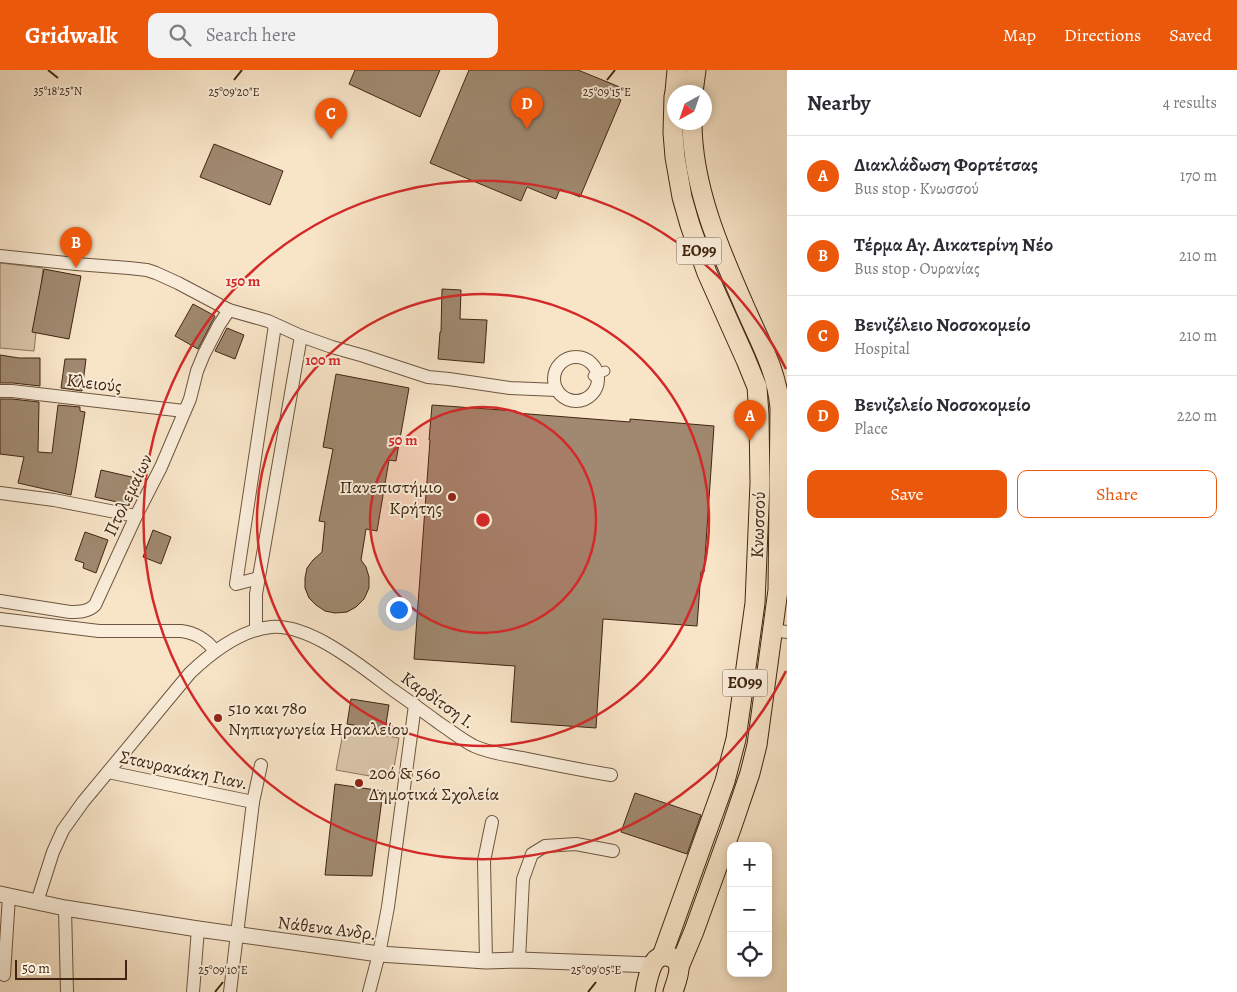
<!DOCTYPE html>
<meta charset="utf-8">
<style>
body{margin:0;font-family:Alegreya,serif;background:#f2f2f3;color:#2b2b33}
.controls{position:absolute;right:15px;bottom:15px;display:grid;overflow:hidden;border-radius:10px;box-shadow:0 2px 8px #0003}
.controls button{width:45px;height:45px;display:grid;place-items:center;padding:0;border:0;border-bottom:1px solid #e1e1e2;background:#fff;color:#2b2b33;font:25px sans-serif}
.compass{position:absolute;left:667px;top:15px;width:45px;height:45px;border-radius:50%;background:#fff;box-shadow:0 2px 8px #0003;rotate:220deg}
.scale{position:absolute;left:15px;bottom:12px;width:112px;box-sizing:border-box;padding-left:5px;border:2px solid #402511;border-top:0;font-size:14px;line-height:18px;white-space:nowrap;color:#402511;-webkit-text-stroke:4px #faeedb;paint-order:stroke}
.you{position:absolute;left:398px;top:539px;width:18px;height:18px;margin:-12px;border:4px solid #fff;border-radius:50%;background:#1a73e8;box-shadow:0 0 0 8px #1a73e833}
.badge{display:grid;place-items:center;width:32px;height:32px;border-radius:50%;background:#ea580c;color:#fff;font-size:16px;font-weight:700}
.pin{position:absolute;translate:-50% -41px;filter:drop-shadow(0 1px 2px #0008)}
.pin::after{content:'';position:absolute;top:26px;width:18px;height:15px;background:inherit;clip-path:polygon(0 0,100% 0,50% 100%)}
.list{margin:0;padding:0;list-style:none}
h2{display:flex;justify-content:space-between;align-items:center;height:65px;margin:0;padding:0 20px;font-size:21px}
h2 small{font-size:16px;font-weight:400;color:#7c7c81}
.list li{display:grid;grid-template-columns:32px 1fr auto;gap:15px;align-items:center;box-sizing:border-box;height:80px;padding:0 20px;border-top:1px solid #e1e1e2}
.list b{display:block;font-size:19px;white-space:nowrap}
.list p{margin:0;font-size:16px;white-space:nowrap;color:#7c7c81}
.list em{font-size:16px;font-style:normal;color:#7c7c81}
.actions{display:flex;gap:10px;padding:15px 20px}
.actions a{flex:1;padding:11px 0;border:1px solid #ea580c;border-radius:10px;text-align:center;font-size:18px;color:#ea580c}
.actions .main{background:#ea580c;color:#fff}
.icon{flex:none;width:28px;height:28px;fill:none;stroke:currentColor;stroke-width:2;stroke-linecap:round;stroke-linejoin:round}
.map{position:relative;flex:none;width:787px;height:922px;overflow:hidden}
header{display:flex;align-items:center;gap:30px;box-sizing:border-box;height:70px;padding:0 25px;background:#ea580c;color:#fff}
header strong{font-size:24px}
nav{display:flex;gap:28px;margin-inline-start:auto;font-size:18px}
.search{width:350px;height:45px;background:#f2f2f3;display:flex;align-items:center;gap:12px;box-sizing:border-box;padding:0 18px;border-radius:10px;color:#7c7c81;font-size:19px}
main{display:flex}
aside{flex:1;background:#fff}
.map>svg:first-child{display:block}
.green{fill:#d9c4a9;stroke:#8c745d}
.building{fill:#a08970;stroke:#402511}
.lines{fill:none;stroke-linecap:round;stroke-linejoin:round}
.pedestrian-casing{stroke:#6e553f;stroke-width:11}
.minor-casing{stroke:#6e553f;stroke-width:14}
.tertiary-casing{stroke:#6e553f;stroke-width:17}
.primary-casing{stroke:#402511;stroke-width:21}
.pedestrian{stroke:#faeedb;stroke-width:9}
.minor{stroke:#faeedb;stroke-width:12}
.tertiary{stroke:#faeedb;stroke-width:15}
.primary{stroke:#f8e5c8;stroke-width:19}
.ticks{fill:none;stroke:#402511;stroke-width:2}
.ring{fill:none;stroke:#d62828;stroke-width:2.5}
.poi-dot{fill:#8f2418;stroke:#faeedb;stroke-width:2}
.labels{text-anchor:middle;dominant-baseline:central;stroke-width:4;stroke-linejoin:round;paint-order:stroke}
.shield{fill:#faeedb;stroke:#78614e;stroke-width:1}
.shield-label{font-size:16px;font-weight:bold;fill:#402511}
.street-label{font-size:18px;fill:#402511;stroke:#faeedb}
.poi-label{font-size:18px;fill:#402511;stroke:#faeedb;text-anchor:start}
.ticks-label{font-size:12px;text-anchor:middle;fill:#402511;stroke:#faeedb;stroke-width:4;stroke-linejoin:round;paint-order:stroke}
.centre{fill:#d62828;stroke:#faeedb;stroke-width:2.5}
.ring-label{font-size:15px;text-anchor:middle;font-weight:bold;fill:#d62828;stroke:#faeedb;stroke-width:4;stroke-linejoin:round;paint-order:stroke}
</style>
<header>
<strong>Gridwalk</strong>
<div class="search"><svg class="icon" aria-label="search" viewBox="0 0 24 24"><circle cx="10" cy="10" r="6"/><path d="M15 15l6 6"/></svg>Search here</div>
<nav><a>Map</a><a>Directions</a><a>Saved</a></nav>
</header>
<main>
<div class="map">
<svg width="787" height="922" viewBox="0 0 787 922">
<rect width="100%" height="100%" fill="#f8e5c8"/>
<filter id="stains"><feTurbulence type="fractalNoise" baseFrequency=".004" numOctaves="4"/><feColorMatrix values="0 0 0 0 .2 0 0 0 0 .09 0 0 0 0 .02 0 0 0 .5 -.17"/></filter>
<radialGradient id="worn" r=".72"><stop offset=".6" stop-color="#630" stop-opacity="0"/><stop offset="1" stop-color="#630" stop-opacity=".3"/></radialGradient>
<g class="green">
<polygon points="0,193 43,198 34,281 0,278"/>
<polygon points="344,658 399,668 392,710 336,700"/>
</g>
<g class="building">
<polygon points="355,0 440,0 420,47 349,14"/>
<polygon points="469,0 578,0 622,18 617,28 621,30 580,127 560,119 556,129 527,117 521,131 430,93"/>
<polygon points="214,74 283,101 270,135 200,107"/>
<polygon points="44,199 81,206 69,269 32,262"/>
<polygon points="442,219 461,220 460,249 487,250 484,293 438,289 440,262 441,262"/>
<polygon points="193,234 215,246 198,279 175,266"/>
<polygon points="227,258 244,265 235,289 215,281"/>
<polygon points="0,285 19,288 40,288 40,316 13,313 0,313"/>
<polygon points="65,289 86,289 82,321 61,318"/>
<polygon points="336,304 409,318 396,391 389,390 377,461 366,459 361,490 366,497 369,507 369,518 364,529 356,537 347,542 335,543 325,541 316,535 309,528 305,518 305,508 307,498 313,490 322,482 325,452 319,451 333,379 323,377"/>
<polygon points="0,329 12,329 39,332 38,382 52,383 58,335 80,337 80,341 85,342 76,398 71,425 18,413 24,387 0,384"/>
<polygon points="432,335 516,341 516,343 630,352 630,349 714,356 704,502 701,502 697,556 603,549 596,658 511,652 515,596 414,589 430,370 429,370"/>
<polygon points="101,400 136,408 130,435 95,427"/>
<polygon points="153,460 171,467 161,494 143,487"/>
<polygon points="85,462 108,470 96,503 83,498 84,493 75,490"/>
<polygon points="351,629 389,635 385,660 347,654"/>
<polygon points="335,714 383,721 372,806 325,805"/>
<polygon points="635,723 701,745 687,784 621,762"/>
</g>
<g class="lines">
<g class="pedestrian-casing">
<polyline id="pedestrian" points="593,306 605,301"/>
</g>
<g class="minor-casing">
<g id="minor">
<polyline points="0,186 76,194 129,198 147,200 156,203 178,213 229,240 268,251 301,266 332,277 364,286 428,307 449,309 510,318 557,320"/>
<circle cx="576" cy="309" r="22"/>
<polyline points="0,321 12,321 184,341"/>
<polyline points="0,423 54,430 136,446"/>
<polyline points="259,508 236,514 275,255"/>
<path d="M0,531L70,542C79,542 88,542 95,535L136,446L161,397L190,329L197,301L204,284L219,255L229,240"/>
<path d="M0,549L99,561H181C196,563 206,569 215,581"/>
<polyline points="256,560 256,524 301,266"/>
<polyline points="773,560 787,562"/>
<polyline points="108,702 253,732"/>
<path d="M37,832L53,782L63,760L83,732L190,603C212,582 240,560 271,557C311,554 362,597 393,620C409,631 424,642 439,653C451,661 462,670 474,676C489,683 506,685 522,688C551,694 581,700 611,705"/>
<polyline points="65,838 67,922"/>
<polyline points="519,890 523,809 532,784 545,776 576,774 613,781"/>
<polyline points="486,891 484,791 492,752"/>
<polyline points="4,905 9,826"/>
<polyline points="193,922 198,859"/>
<polyline points="230,922 253,732 261,695"/>
<polyline points="369,922 379,884 388,837 415,635"/>
</g>
</g>
<g class="tertiary-casing">
<polyline id="tertiary" points="0,824 65,838 198,859 379,884 486,891 519,890 653,895"/>
</g>
<g class="primary-casing">
<g id="primary">
<polyline points="675,22 677,0"/>
<polyline points="693,22 696,0"/>
<polyline points="662,886 725,711 736,669 755,533 760,413 759,345 757,317 746,290 707,203 690,155 682,127 675,87 673,63 674,26"/>
<path d="M679,897L694,861L732,756L750,703L757,675L778,520L780,338C777,302 761,274 747,242C721,183 692,118 692,52"/>
<path d="M645,922C646,915 650,897 655,891C662,882 678,886 679,898C679,906 675,915 673,922"/>
</g>
</g>
<use href="#pedestrian" class="pedestrian"/>
<use href="#minor" class="minor"/>
<use href="#tertiary" class="tertiary"/>
<use href="#primary" class="primary"/>
</g>
<path class="ticks" d="M48,0L58,8M234,10L242,0M607,10L615,0M215,922L223,912M588,922L596,912"/>
<circle cx="483" cy="450" r="113" fill="#d62828" fill-opacity=".12"/>
<g class="ring">
<circle cx="483" cy="450" r="113"/>
<circle cx="483" cy="450" r="226"/>
<path d="M786 601A339 339 0 1 1 786 299"/>
</g>
<g class="poi-dot">
<circle cx="452" cy="427" r="5"/>
<circle cx="218" cy="648" r="5"/>
<circle cx="359" cy="713" r="5"/>
</g>
<g class="labels">
<g class="shield">
<rect x="676.5" y="167.5" width="45" height="27" rx="4"/>
<rect x="722.5" y="599.5" width="45" height="27" rx="4"/>
</g>
<g class="shield-label">
<text x="699" y="181">ΕΟ99</text>
<text x="745" y="613">ΕΟ99</text>
</g>
<g class="street-label">
<text transform="translate(94 313) rotate(7)">Κλειούς</text>
<text transform="translate(128 425) rotate(-64)">Πτολεμαίων</text>
<text transform="translate(758 455) rotate(-88)">Κνωσσού</text>
<text transform="translate(438 630) rotate(35)">Καρδίτση Ι.</text>
<text transform="translate(184 700) rotate(12)">Σταυρακάκη Γιαν.</text>
<text transform="translate(327 858) rotate(7)">Νάθενα Ανδρ.</text>
</g>
<g class="poi-label">
<text x="442" y="417" text-anchor="end">Πανεπιστήμιο<tspan x="442" dy="21">Κρήτης</tspan></text>
<text x="228" y="638">51ο και 78ο<tspan x="228" dy="21">Νηπιαγωγεία Ηρακλείου</tspan></text>
<text x="369" y="703">20ό &amp; 56ο<tspan x="369" dy="21">Δημοτικά Σχολεία</tspan></text>
</g>
</g>
<g class="ticks-label">
<text x="58" y="25">35°18'25"N</text>
<text x="234" y="26">25°09'20"E</text>
<text x="607" y="26">25°09'15"E</text>
<text x="223" y="904">25°09'10"E</text>
<text x="596" y="904">25°09'05"E</text>
</g>
<circle cx="483" cy="450" r="8" class="centre"/>
<g class="ring-label">
<text x="243" y="216">150 m</text>
<text x="323" y="295">100 m</text>
<text x="403" y="375">50 m</text>
</g>
<rect width="100%" height="100%" filter="url(#stains)"/>
<rect width="100%" height="100%" fill="url(#worn)"/>
</svg>
<div class="controls">
<button>+</button>
<button>−</button>
<button><svg class="icon" aria-label="locate" viewBox="0 0 24 24"><circle cx="12" cy="12" r="6"/><path d="M12 2v4M12 18v4M2 12h4M18 12h4"/></svg></button>
</div>
<svg class="compass" viewBox="-18 -18 36 36"><path d="M0-13l5 13h-10z" fill="#e53935"/><path d="M0 13l5-13h-10z" fill="#7c7c81"/></svg>
<div class="scale">50 m</div>
<div class="you"></div>
<div class="pin badge" style="left:750px;top:371px">A</div>
<div class="pin badge" style="left:76px;top:198px">B</div>
<div class="pin badge" style="left:331px;top:69px">C</div>
<div class="pin badge" style="left:527px;top:59px">D</div>
</div>
<aside>
<h2>Nearby<small>4 results</small></h2>
<ul class="list">
<li><span class="badge">A</span><div><b>Διακλάδωση Φορτέτσας</b><p>Bus stop · Κνωσσού</p></div><em>170 m</em></li>
<li><span class="badge">B</span><div><b>Τέρμα Αγ. Αικατερίνη Νέο</b><p>Bus stop · Ουρανίας</p></div><em>210 m</em></li>
<li><span class="badge">C</span><div><b>Βενιζέλειο Νοσοκομείο</b><p>Hospital</p></div><em>210 m</em></li>
<li><span class="badge">D</span><div><b>Βενιζελείο Νοσοκομείο</b><p>Place</p></div><em>220 m</em></li>
</ul>
<div class="actions"><a class="main">Save</a><a>Share</a></div>
</aside>
</main>
